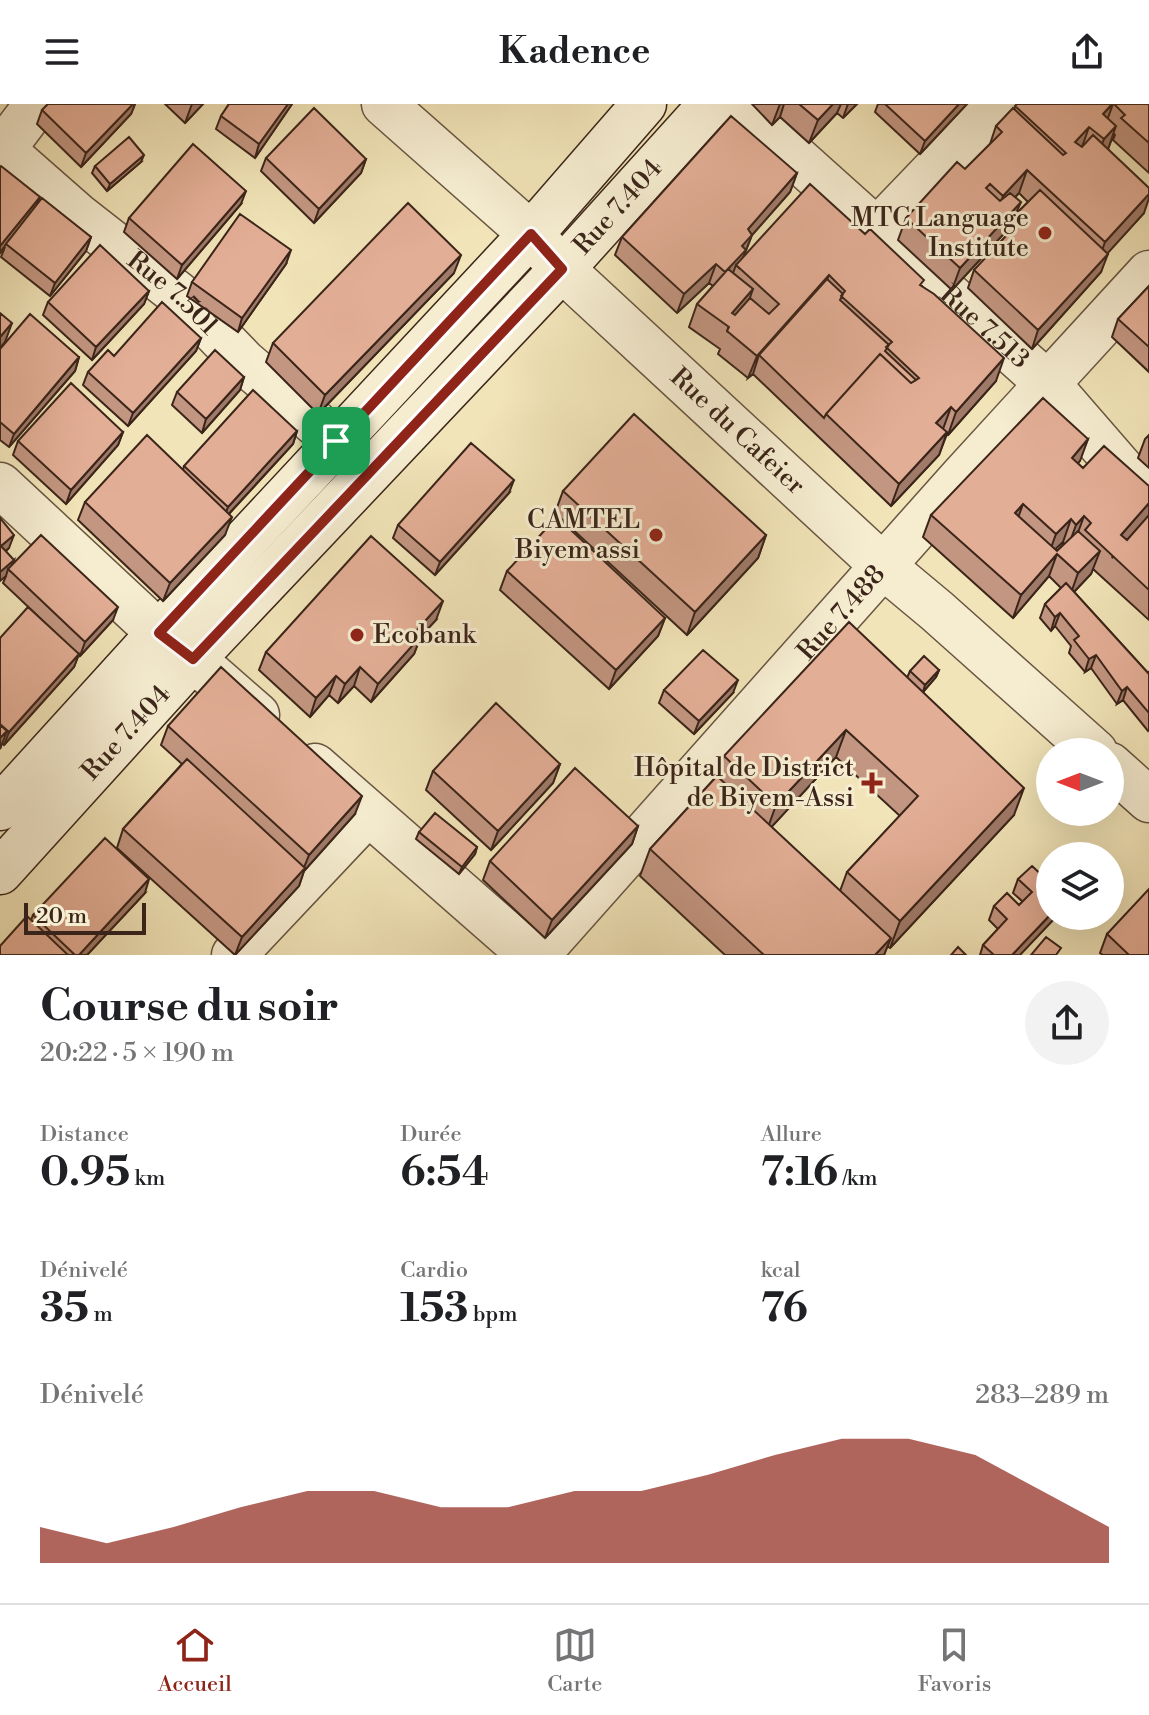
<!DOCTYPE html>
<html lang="fr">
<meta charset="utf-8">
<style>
body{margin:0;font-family:"Libre Bodoni",serif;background:#f2f2f2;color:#202124;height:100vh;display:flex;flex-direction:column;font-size:30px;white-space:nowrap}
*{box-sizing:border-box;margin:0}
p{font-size:26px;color:#757577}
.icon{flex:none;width:44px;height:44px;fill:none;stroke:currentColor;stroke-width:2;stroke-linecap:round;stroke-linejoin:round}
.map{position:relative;height:851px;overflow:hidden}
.sheet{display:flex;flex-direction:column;background:#fff;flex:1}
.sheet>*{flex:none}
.needle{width:52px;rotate:270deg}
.tools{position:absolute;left:1036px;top:634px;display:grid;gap:16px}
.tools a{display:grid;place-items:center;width:88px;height:88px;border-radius:50%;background:#fff;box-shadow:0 8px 32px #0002;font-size:40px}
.scale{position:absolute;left:24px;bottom:20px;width:122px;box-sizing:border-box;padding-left:8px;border:4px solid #3b251a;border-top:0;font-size:22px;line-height:28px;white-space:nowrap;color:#3b251a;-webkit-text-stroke:6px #f6edd1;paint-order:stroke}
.pin{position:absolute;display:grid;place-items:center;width:68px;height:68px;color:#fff;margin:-34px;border-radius:16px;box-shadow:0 4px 12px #0006}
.round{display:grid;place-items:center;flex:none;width:84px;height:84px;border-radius:42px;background:#f2f2f2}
.overview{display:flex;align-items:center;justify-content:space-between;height:136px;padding:0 40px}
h1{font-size:44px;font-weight:700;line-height:60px}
.figures{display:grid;grid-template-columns:repeat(3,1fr);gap:12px;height:136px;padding:8px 40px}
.figures div{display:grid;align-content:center}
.figures b{font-size:40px;font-weight:700}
.figures small{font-size:22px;font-weight:400}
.figures p{font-size:22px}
.chart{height:224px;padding:16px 40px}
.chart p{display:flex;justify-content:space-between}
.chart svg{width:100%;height:144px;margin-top:8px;fill:#8f2418;opacity:.7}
header{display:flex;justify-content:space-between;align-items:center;height:104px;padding:0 40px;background:#fff;font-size:36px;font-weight:700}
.tab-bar{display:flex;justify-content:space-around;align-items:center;height:112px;border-top:2px solid #e0e0e0;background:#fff;font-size:22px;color:#757577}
.tab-bar a{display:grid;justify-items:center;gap:4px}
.tab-bar .current{color:#8f2418}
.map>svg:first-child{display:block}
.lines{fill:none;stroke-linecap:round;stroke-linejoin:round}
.minor-casing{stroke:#685542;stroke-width:47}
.secondary-casing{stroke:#3b251a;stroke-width:47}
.minor{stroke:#f6edd1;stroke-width:44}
.secondary{stroke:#f6edd1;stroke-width:44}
.wall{fill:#c39681;stroke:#3b251a;stroke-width:2;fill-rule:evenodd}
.shaded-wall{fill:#9f7a69;stroke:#3b251a;stroke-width:2}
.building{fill:#e3ae96;stroke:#3b251a;stroke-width:2}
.route-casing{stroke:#fff;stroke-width:16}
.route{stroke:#8f2418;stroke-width:10}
.poi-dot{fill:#8f2418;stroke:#f6edd1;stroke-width:3}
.labels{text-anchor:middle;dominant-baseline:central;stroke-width:6;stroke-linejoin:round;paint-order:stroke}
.street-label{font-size:26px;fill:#3b251a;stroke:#f6edd1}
.poi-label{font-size:26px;fill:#3b251a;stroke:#f6edd1;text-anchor:end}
</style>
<header><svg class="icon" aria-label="menu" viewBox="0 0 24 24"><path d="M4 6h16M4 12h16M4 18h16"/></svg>Kadence<svg class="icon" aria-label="share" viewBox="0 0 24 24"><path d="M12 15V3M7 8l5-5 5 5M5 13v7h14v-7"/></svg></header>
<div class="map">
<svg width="1149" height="851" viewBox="0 0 1149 851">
<rect width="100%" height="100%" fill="#f1e4b8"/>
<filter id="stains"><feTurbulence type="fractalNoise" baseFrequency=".0025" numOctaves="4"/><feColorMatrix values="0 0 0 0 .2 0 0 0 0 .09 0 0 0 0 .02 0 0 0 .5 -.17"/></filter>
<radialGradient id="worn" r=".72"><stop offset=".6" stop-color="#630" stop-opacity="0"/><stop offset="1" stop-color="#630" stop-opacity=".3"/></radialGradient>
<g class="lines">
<defs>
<g id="minor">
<path id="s1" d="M384 0 531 130 562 165 883 462 937 507 1095 648"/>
<path id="s2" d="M736 0 1048 280 1140 386 1149 394"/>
<path id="s3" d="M3 46 77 111 178 190 244 258 336 337"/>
<path d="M0 49 37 0"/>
<path d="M877 126 998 0"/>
<path d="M0 381 159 529 193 555 257 611"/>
<path d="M1110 661 1149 696"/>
<path d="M315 662 517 839 527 851"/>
<path d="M234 851 368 709"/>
<path id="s4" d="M537 851 962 373 1149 169"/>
</g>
<g id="secondary">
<path d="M0 704 159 529 531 130 644 0"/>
<path id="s5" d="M0 768 193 555 562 165 711 0"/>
</g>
</defs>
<use href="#minor" class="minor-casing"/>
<use href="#secondary" class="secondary-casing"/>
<use href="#minor" class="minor"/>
<use href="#secondary" class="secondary"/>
</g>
<path class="wall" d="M48 0H135L131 10 81 63 37 20 42 6Z
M165 0H203L185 19Z
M229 0H292L255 54 216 25 221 12Z
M752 0H857L843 14 837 9 809 39 780 13 772 21Z
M878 0H967L920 50 875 8Z
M1017 0H1149V69L1113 36 1115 31 1114 30 1108 45 1144 109 1107 149 1101 168 1032 245 968 184 974 166 1008 130 1010 123 952 186 898 136 906 114 965 65 990 40 996 22 1014 5ZM1019 89 1028 98 1017 109 1015 93Z
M266 54 366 55 361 69 314 119 261 67Z
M141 58 107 87 92 69 95 62Z
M0 63 37 100 91 133 86 147 50 192 1 153 5 143 0 149Z
M797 69 790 88 752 131 743 154 922 182 996 277 948 331 947 330 939 351 891 402 753 270 748 274 718 250 720 245 689 223 697 200 713 182 709 179 677 209 615 151 622 133Z
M241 100 177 175 124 128 129 114Z
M286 160 238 228 187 192 192 178Z
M454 169 318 310 266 258 273 239Z
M1149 182V268L1112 233 1118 215Z
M149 187 144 200 92 256 43 211 48 198Z
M201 234 196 247 128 322 83 281 88 268 114 252Z
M0 245 79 253 75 267 9 343 0 336Z
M244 273 240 286 202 329 172 301 177 288Z
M297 327 293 340 229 410 225 431 163 497 78 416 85 398 183 366 184 362Z
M123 328 118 341 66 400 13 351 18 337Z
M1149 331V364L1138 354 1145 335Z
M1088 335 1078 360 1083 364 1149 382V516L1093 465 1091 470 1074 488 1148 569 1149 568V626L1148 627 1123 596 1117 600 1091 564 1085 568 1069 549 1071 542 1055 522 1051 527 1040 514 1045 500 1061 484 1049 472 1013 514 923 433 931 411ZM1063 438 1064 440 1057 447 1055 445Z
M563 387 766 431 758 454 687 531 555 409Z
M509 389 435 471 393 434 398 421Z
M0 414 9 444 6 447 11 462 113 516 80 552 79 550 74 563 4 641 2 639 0 645V534L58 531 3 479 6 472Z
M507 467 665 514 658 532 609 585 500 486Z
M436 516 421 532 414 550 371 598 354 582 338 599 329 591 310 613 259 566 266 548Z
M939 566 936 573 923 588 1014 711 890 844 887 842 884 851H725L640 772 650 745 717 672 724 652 907 574 910 567ZM836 653 900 712 847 768 840 787 771 723Z
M664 586 733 589 694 630 659 599Z
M168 622 355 710 304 767 299 782 235 851 117 744 123 725 182 660 161 641Z
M560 660 553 679 491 746 426 686 433 667Z
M638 722 632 740 545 834 483 776 490 757Z
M419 728 477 743 475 750 459 770 416 735Z
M1045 774 1020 851H980L983 841 998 825 989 816 994 802 1019 801 1023 798 1013 789 1018 775Z
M145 789 87 851H0L31 816 33 811Z
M1107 830 1149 851H1103L1100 849Z"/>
<path class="shaded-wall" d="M133 0H135L131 10 81 63 86 49Z
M192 0H203L185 19Z
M288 0H292L255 54 259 40Z
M780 0H784L780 13 772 21Z
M833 0H841L837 9 809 39 818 16Z
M848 0H857L843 14Z
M959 0H967L920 50 925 37Z
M1113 0 1105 22 1103 10Z
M1116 22 1108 45 1095 57 1104 35Z
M1089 23 1081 46 1075 38Z
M144 51 141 58 107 87 110 80Z
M366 55 361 69 314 119 319 105Z
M1027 66 1019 89 995 115 1003 92Z
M797 69 790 88 752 131 739 164 736 161 732 172 718 187 748 125Z
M246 87 241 100 177 175 182 161Z
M1149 90V94L1144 109 1097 161 1105 138Z
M40 93 35 106 6 140 0 149V142Z
M1021 98 1010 123 952 186 960 164Z
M91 133 86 147 50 192 55 179Z
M291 146 286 160 238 228 242 214Z
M1108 150 1101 168 1032 245 1038 226Z
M461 151 454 169 318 310 325 291Z
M716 160 709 179 677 209 684 190Z
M829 171 820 194 759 251 753 270 748 274 757 252Z
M753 185 745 208 727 228 732 209Z
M149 187 144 200 92 256 96 243Z
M12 219 5 238 0 244V233Z
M201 234 196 247 128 322 133 309Z
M79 253 75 267 9 343 14 330Z
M1004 254 996 277 948 331 956 308Z
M244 273 240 286 202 329 206 315Z
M951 303 943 325 936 319Z
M297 327 293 340 223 416 228 403Z
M123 328 118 341 66 400 71 386Z
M947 328 939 351 891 402 899 380Z
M1088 335 1080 357 1063 376 1072 354Z
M514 376 509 389 435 471 440 458Z
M1149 399V412L1112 454 1121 431Z
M1023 400 1015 422V409Z
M1084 412 1076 434 1068 443 1076 421Z
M232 413 225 431 163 497 170 479Z
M1071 415 1063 438 1048 452 1056 430Z
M14 431 9 444 0 452 1 442Z
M766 431 758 454 687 531 695 508Z
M1100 447 1091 470 1070 492 1078 469Z
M1057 450 1049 472 1013 514 1021 491Z
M14 456 10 467 8 465 6 472 0 477V468Z
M443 497 436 516 421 532 414 550 371 598 378 580 416 527Z
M118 503 113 516 80 552 85 538Z
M1060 509 1055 522 1051 527 1055 513Z
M665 514 658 532 609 585 616 566Z
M79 550 74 563 4 641 9 628Z
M1096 551 1091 564 1085 568 1089 555Z
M360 563 354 582 338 599 345 580Z
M939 566 936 573 923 588 925 581Z
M336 572 329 591 310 613 316 594Z
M738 576 733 589 694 630 699 617Z
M1127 583 1123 596 1117 600 1122 587Z
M846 626 836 653 766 729 776 701Z
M7 627 0 645V634Z
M560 660 553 679 491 746 498 727Z
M1024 684 1014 711 890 844 900 817Z
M362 692 355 710 304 767 299 782 235 851 242 833 303 766 309 751Z
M638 722 632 740 545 834 552 816Z
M477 743 475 750 459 770 462 763Z
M149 775 145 789 87 851H79Z
M1050 811V812H1057L1020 851H1012Z
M891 834 884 851H875Z"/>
<path class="building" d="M48 0H133L86 49 42 6Z
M229 0H288L259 40 221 12Z
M799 0H833L818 16Z
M885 0H959L925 37Z
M1017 0H1112L1103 10 1116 22 1104 35 1089 23 1075 38 1082 43 1093 31 1149 84V90L1105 138 1027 66 1003 92 990 80 986 84 1000 97 1010 89 1021 98 960 164 906 114 957 58 965 65 1002 28 996 22 1013 4 1063 51 1066 49 1015 2Z
M1114 0H1149V39L1121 14 1125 11Z
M314 4 366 55 319 105 266 54Z
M731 12 797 69 748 125 752 131 742 142 746 146 725 168 716 160 684 190 622 133Z
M129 33 144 51 110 80 95 62Z
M193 40 246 87 182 161 129 114Z
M1 62 40 93 0 142V63Z
M810 80 865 130 870 125 924 176 920 181 934 190 1004 254 956 308 951 303 936 319 947 328 899 380 826 310 880 250 911 279 919 274 886 243 892 238 841 192 845 187 829 171 757 252 727 227 729 223 697 200 728 165 753 185 732 209 735 211 750 194 769 210 779 200 736 161Z
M1040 86 1108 150 1038 226 974 166 1021 116 1015 111Z
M42 94 91 133 55 179 6 140Z
M408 99 461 151 325 291 273 239Z
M240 110 291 146 242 214 192 178Z
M100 141 149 187 96 243 48 198Z
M827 175 843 190 840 196 889 241 885 247 916 276 911 279 880 250 826 310 824 314 759 251Z
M1149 182V243L1118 215Z
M162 198 201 234 133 309 88 268 108 246 114 252Z
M0 209 12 219 0 233Z
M30 210 79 253 14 330 0 318V245Z
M215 246 244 273 206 315 177 288Z
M71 279 123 328 71 386 18 337Z
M253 286 297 327 228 403 184 362Z
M1043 294 1088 335 1072 354 1083 364 1104 342 1149 382V399L1121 431 1127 436 1149 411V486L1085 426 1091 419 1084 412 1076 421 1071 415 1056 430 1023 400 1015 409 1057 447 1078 427 1100 447 1078 469 1057 450 1021 491 931 411Z
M634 310 766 431 695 508 563 387Z
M147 331 232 413 170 479 85 398Z
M471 339 514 376 440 458 398 421Z
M557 413 665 514 616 566 507 467Z
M0 414 14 431 1 442 14 456 0 468Z
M41 431 118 503 85 538 8 465Z
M371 432 443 497 416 527 421 532 378 580 360 563 345 580 336 572 316 594 266 548Z
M1066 479 1148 569 1149 568V609L1127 583 1122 587 1096 551 1089 555 1074 536 1079 532 1060 509 1055 513 1045 500Z
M28 503 79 550 9 628 0 620V534Z
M849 518 1024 684 900 817 847 768 918 692 846 626 776 701 724 652Z
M703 546 738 576 699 617 664 586Z
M924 552 939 566 925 581 910 567Z
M221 563 362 692 309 751 168 622Z
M496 599 560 660 498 727 433 667Z
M0 621 7 627 0 634Z
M187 655 305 764 242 833 123 725Z
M575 664 638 722 552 816 490 757Z
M717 672 891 834 875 851H764L650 745Z
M435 709 477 743 462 763 419 728Z
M105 734 149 775 79 851H75L33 811Z
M1032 762 1045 774 1050 768V811L1012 851H994L983 841 1007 815 994 802 1007 789 1019 801 1032 788 1018 775Z
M1149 785V851H1129L1107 830Z
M27 812 68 851H0V842Z
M1046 833 1061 844 1056 851H1031Z
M958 843 966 851H951Z"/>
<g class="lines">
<defs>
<path id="route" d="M531 130 562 165 193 555 159 529Z"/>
</defs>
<use href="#route" class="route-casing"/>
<use href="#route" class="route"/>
</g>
<g class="poi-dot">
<circle cx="1045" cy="129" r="8"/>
<circle cx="656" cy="431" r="8"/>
<circle cx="357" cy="531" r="8"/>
<path d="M868 667h8v8h8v8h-8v8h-8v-8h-8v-8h8z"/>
</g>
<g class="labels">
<g class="street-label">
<text stroke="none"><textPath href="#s5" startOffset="908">Rue 7.404</textPath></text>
<text stroke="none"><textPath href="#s3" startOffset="222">Rue 7.501</textPath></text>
<text stroke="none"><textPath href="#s2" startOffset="334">Rue 7.513</textPath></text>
<text stroke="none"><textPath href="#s1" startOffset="482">Rue du Cafeier</textPath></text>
<text stroke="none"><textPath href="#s4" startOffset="458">Rue 7.488</textPath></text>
<text stroke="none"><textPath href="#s5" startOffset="188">Rue 7.404</textPath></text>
</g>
<g class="poi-label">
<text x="1029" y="114">MTC Language<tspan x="1029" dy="30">Institute</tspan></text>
<text x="640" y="416">CAMTEL<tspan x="640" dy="30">Biyem assi</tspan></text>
<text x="373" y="531" text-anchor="start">Ecobank</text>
<text x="854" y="664">Hôpital de District<tspan x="854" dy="30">de Biyem-Assi</tspan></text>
</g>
</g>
<rect width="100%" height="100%" filter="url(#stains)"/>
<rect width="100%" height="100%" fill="url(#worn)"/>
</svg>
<div class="tools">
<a><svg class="needle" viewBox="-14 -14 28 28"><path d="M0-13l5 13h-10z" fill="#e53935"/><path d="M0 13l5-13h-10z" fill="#757577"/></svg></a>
<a><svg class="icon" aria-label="layers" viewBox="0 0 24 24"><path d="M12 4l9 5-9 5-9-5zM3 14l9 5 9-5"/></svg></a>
</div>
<div class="scale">20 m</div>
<div class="pin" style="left:336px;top:337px;background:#1e9e55"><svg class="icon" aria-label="arrive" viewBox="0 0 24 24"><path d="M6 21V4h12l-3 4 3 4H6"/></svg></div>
</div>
<section class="sheet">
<div class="overview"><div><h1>Course du soir</h1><p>20:22 · 5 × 190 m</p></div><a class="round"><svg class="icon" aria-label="share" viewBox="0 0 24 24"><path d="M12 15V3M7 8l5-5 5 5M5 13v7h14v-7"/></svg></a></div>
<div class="figures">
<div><p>Distance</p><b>0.95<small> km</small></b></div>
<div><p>Durée</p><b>6:54</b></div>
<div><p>Allure</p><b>7:16<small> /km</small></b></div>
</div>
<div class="figures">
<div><p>Dénivelé</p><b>35<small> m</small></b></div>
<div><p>Cardio</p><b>153<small> bpm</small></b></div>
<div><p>kcal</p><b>76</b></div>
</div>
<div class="chart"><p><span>Dénivelé</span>283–289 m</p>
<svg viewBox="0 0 160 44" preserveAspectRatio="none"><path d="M0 44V33L10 38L20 33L30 27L40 22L50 22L60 27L70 27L80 22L90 22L100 17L110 11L120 6L130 6L140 11L150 22L160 33V44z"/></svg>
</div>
</section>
<nav class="tab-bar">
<a class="current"><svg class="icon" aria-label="home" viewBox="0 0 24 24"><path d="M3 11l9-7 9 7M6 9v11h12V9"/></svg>Accueil</a>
<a><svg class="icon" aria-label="map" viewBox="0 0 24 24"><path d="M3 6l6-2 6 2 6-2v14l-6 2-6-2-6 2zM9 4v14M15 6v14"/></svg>Carte</a>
<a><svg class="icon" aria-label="saved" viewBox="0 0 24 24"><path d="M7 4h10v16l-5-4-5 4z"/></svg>Favoris</a>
</nav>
